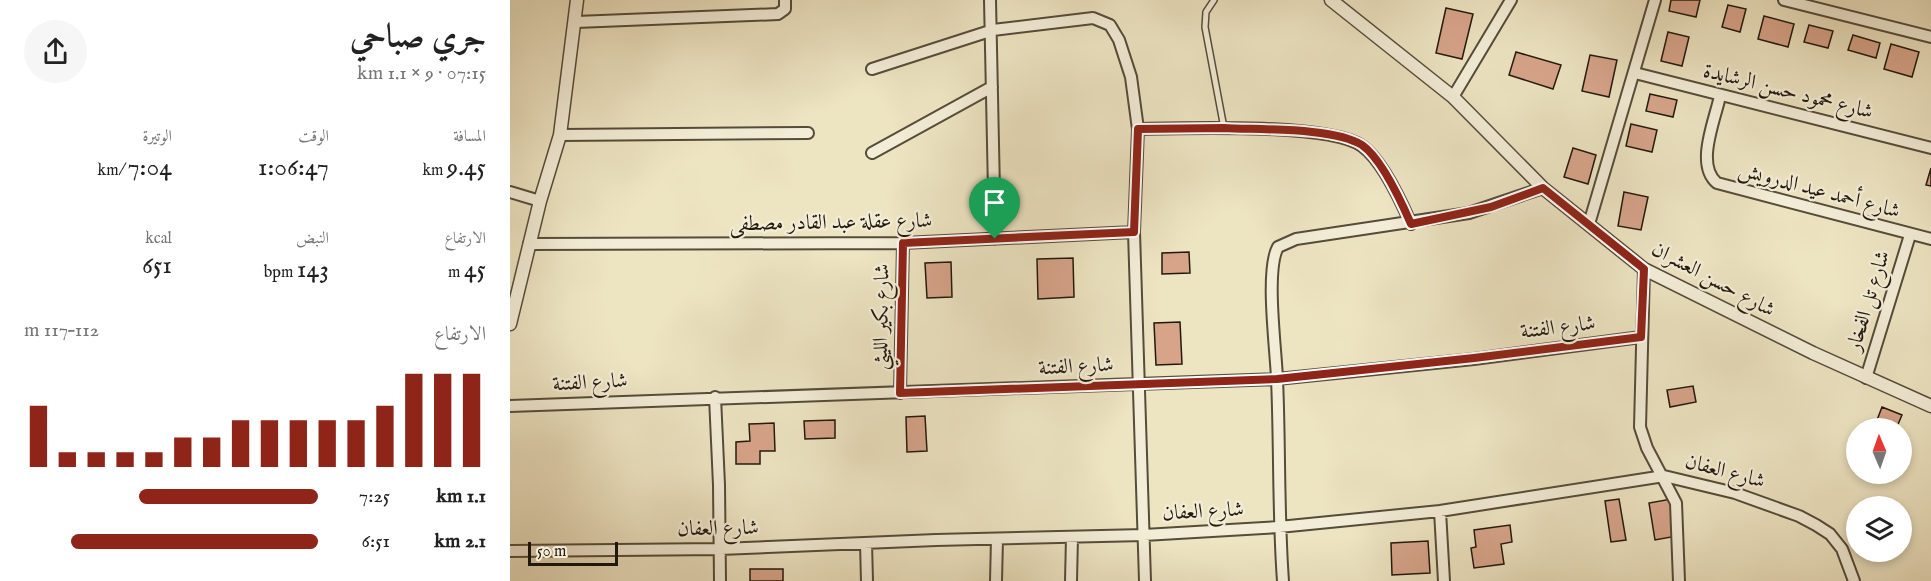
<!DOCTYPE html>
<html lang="ar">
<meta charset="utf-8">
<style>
body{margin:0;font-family:"IM FELL English",Amiri,serif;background:#f6f6f6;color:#222;direction:rtl;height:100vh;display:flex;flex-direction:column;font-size:22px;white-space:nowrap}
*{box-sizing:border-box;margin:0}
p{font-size:20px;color:#767676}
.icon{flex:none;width:33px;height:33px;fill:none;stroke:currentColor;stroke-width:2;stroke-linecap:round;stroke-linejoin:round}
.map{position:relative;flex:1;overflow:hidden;direction:ltr}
.sheet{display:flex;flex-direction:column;background:#fff;width:510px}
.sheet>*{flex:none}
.needle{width:39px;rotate:358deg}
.buttons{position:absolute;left:1336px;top:418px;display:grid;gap:12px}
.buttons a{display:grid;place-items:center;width:66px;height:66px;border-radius:50%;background:#fff;box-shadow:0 3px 9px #0003;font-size:30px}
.scale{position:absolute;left:18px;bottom:15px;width:90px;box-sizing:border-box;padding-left:6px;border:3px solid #22190d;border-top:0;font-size:16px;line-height:21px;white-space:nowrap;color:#22190d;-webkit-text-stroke:4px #f3edd7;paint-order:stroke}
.pin{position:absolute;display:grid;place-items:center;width:51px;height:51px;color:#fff;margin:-62px -26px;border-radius:50% 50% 50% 0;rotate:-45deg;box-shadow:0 0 6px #0007}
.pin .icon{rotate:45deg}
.round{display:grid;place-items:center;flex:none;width:63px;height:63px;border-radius:32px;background:#f6f6f6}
.overview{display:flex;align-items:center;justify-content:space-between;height:102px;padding:0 24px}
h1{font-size:33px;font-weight:600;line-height:45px}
.stats{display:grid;grid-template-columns:repeat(3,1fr);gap:9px;height:102px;padding:6px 24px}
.stats div{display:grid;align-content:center}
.stats b{font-size:26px;font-weight:600}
.stats small{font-size:16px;font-weight:400}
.stats p{font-size:16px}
.chart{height:168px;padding:12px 24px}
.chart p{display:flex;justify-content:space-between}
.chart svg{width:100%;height:108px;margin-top:6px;stroke:#8f2418;stroke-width:6}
ul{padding:0 24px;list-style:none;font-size:20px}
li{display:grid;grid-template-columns:96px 72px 1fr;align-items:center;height:45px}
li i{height:15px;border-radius:8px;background:#8f2418}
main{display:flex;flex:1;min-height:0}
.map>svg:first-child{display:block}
.building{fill:#d7a48a;stroke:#22190d;stroke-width:1.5}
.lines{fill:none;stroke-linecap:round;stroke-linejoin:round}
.service-casing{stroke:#554c3a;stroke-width:8}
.minor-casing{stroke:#554c3a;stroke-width:14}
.tertiary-casing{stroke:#554c3a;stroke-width:15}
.service{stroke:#f3edd7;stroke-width:5}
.minor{stroke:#f3edd7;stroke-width:10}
.tertiary{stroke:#f3edd7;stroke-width:12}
.route-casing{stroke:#fff;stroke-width:12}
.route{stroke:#8f2418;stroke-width:8}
.labels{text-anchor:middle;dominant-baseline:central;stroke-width:4.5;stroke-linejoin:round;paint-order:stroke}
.street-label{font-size:21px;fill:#22190d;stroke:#f3edd7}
</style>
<main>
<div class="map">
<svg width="1421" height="581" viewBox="0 0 1421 581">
<rect width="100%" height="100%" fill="#ede4c2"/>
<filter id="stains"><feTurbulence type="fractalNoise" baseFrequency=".00333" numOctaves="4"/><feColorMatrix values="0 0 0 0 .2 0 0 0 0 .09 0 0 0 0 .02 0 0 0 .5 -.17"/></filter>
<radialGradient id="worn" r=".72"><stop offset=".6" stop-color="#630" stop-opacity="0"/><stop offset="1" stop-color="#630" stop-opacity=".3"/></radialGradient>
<path class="building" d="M1161 0H1190L1186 17 1159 11Z
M1218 5 1236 9 1230 32 1212 27Z
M936 8 963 14 952 59 926 53Z
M1254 16 1284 24 1278 47 1248 39Z
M1299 25 1323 31 1318 48 1294 42Z
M1158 32 1179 37 1172 66 1151 61Z
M1343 35 1370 43 1366 58 1338 50Z
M1381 44 1409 52 1402 77 1374 69Z
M1006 52 1051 65 1043 89 999 75Z
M1080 55 1107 60 1099 97 1072 91Z
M1140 94 1167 100 1163 117 1136 111Z
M1121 124 1147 130 1142 152 1116 146Z
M1063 148 1086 155 1078 184 1054 177Z
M1421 168V186L1416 185Z
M1114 192 1138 197 1131 230 1108 226Z
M679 252 680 273 652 274V253Z
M563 258 564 297 528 299 527 259Z
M441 262 442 297 417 298 415 263Z
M670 322 672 364 646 365 644 323Z
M1183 386 1186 402 1160 407 1157 390Z
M1372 407 1392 415 1386 429 1364 428Z
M415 416 417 451 397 452 396 417Z
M325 420V438L295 439 294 421Z
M264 423 265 451H250V464H226V442L240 441 239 424Z
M1109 499 1116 540 1101 542 1095 501Z
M1161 499 1167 536 1145 540 1139 503Z
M1000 525 1002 542 991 544 994 564 964 568 961 548 966 547 964 530Z
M918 541 920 573 882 575 881 543Z
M240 569H273V581H240Z"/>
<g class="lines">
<defs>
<path id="service" d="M704 0 696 12 695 27 714 128"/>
<path id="minor" d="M480 0 485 239
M1274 0 1421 37
M66 22 268 14 275 9V0
M362 69 483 30 583 18 600 25 609 40 621 77 628 129 624 232 635 581
M1125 73 1421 148
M1210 96C1205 120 1185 165 1207 183L1421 239
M943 97 1001 0
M628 129C674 128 819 123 852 146 872 160 891 201 901 224
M50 135 298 133
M362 153 482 87
M0 192 30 201
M1079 224 1145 0
M19 244 393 243 624 232
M1134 269 1130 427 1137 448 1166 503 1169 581
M1356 378 1400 235
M390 393 393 243
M205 397 209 485 210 581
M0 406 767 379 964 359 1131 337
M930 511 934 581
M356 543 357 581
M0 551 210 549 426 540 634 535 769 527 930 511 1154 476 1225 493 1289 516 1306 525 1320 534 1332 549 1344 581
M486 581 487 539
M561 581 562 537
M773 581C768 514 770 446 767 379 766 349 755 270 768 247L786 239 959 213 1033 188"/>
<path id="tertiary" d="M821 0 943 97 1033 188 1134 269 1303 353 1421 406
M0 324 30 201 50 135 67 0"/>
</defs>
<use href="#service" class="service-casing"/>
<use href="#minor" class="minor-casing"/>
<use href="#tertiary" class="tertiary-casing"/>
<use href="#service" class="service"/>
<use href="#minor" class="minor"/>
<use href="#tertiary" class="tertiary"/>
</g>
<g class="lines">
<defs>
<path id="route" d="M714 128C749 130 824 127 852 145 872 159 891 201 901 224L981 207 1033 188 1134 269 1131 337 964 358 767 379 390 393 393 243 624 232 628 129Z"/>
</defs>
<use href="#route" class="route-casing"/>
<use href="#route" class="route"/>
</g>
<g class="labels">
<g class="street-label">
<text transform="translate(1278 92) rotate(14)">شارع محمود حسن الرشايدة</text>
<text transform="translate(1309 191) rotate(15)">شارع أحمد عيد الدرويش</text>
<text transform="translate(321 223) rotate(-1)">شارع عقلة عبد القادر مصطفى</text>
<text transform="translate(1203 280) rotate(28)">شارع حسن العشران</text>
<text transform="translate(1359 301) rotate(-73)">شارع تل الفخار</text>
<text transform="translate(372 317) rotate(-89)">شارع بكير الليثي</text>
<text transform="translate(1048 328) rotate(-7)">شارع الفتنة</text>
<text transform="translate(566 367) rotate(-3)">شارع الفتنة</text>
<text transform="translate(80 383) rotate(-3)">شارع الفتنة</text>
<text transform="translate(1215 472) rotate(15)">شارع العفان</text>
<text transform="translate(693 512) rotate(-3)">شارع العفان</text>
<text transform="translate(208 529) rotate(-1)">شارع العفان</text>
</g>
</g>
<rect width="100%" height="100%" filter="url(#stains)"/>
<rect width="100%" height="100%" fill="url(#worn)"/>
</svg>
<div class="buttons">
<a><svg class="needle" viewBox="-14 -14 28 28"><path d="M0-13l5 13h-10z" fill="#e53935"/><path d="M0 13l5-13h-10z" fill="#767676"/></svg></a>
<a><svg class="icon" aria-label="layers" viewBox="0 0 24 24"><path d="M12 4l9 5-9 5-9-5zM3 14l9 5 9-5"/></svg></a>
</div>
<div class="scale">50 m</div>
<div class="pin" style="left:485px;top:239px;background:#1e9e55"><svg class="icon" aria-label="arrive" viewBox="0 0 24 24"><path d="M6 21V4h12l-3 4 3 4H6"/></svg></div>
</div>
<section class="sheet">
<div class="overview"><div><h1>جري صباحي</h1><p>07:15 · 9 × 1.1 km</p></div><a class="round"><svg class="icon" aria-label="share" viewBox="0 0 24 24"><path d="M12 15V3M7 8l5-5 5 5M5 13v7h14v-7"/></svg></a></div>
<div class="stats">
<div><p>المسافة</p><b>9.45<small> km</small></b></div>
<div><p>الوقت</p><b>1:06:47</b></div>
<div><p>الوتيرة</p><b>7:04<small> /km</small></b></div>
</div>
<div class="stats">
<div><p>الارتفاع</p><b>45<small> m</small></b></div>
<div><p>النبض</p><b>143<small> bpm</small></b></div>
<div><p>kcal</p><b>651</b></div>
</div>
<div class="chart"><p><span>الارتفاع</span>112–117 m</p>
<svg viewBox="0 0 160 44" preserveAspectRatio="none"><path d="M5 44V19M15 44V38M25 44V38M35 44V38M45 44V38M55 44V32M65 44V32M75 44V25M85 44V25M95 44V25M105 44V25M115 44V25M125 44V19M135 44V6M145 44V6M155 44V6"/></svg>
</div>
<ul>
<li><b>1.1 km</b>7:25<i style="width:61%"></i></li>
<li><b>2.1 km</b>6:51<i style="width:84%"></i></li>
</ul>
</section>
</main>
